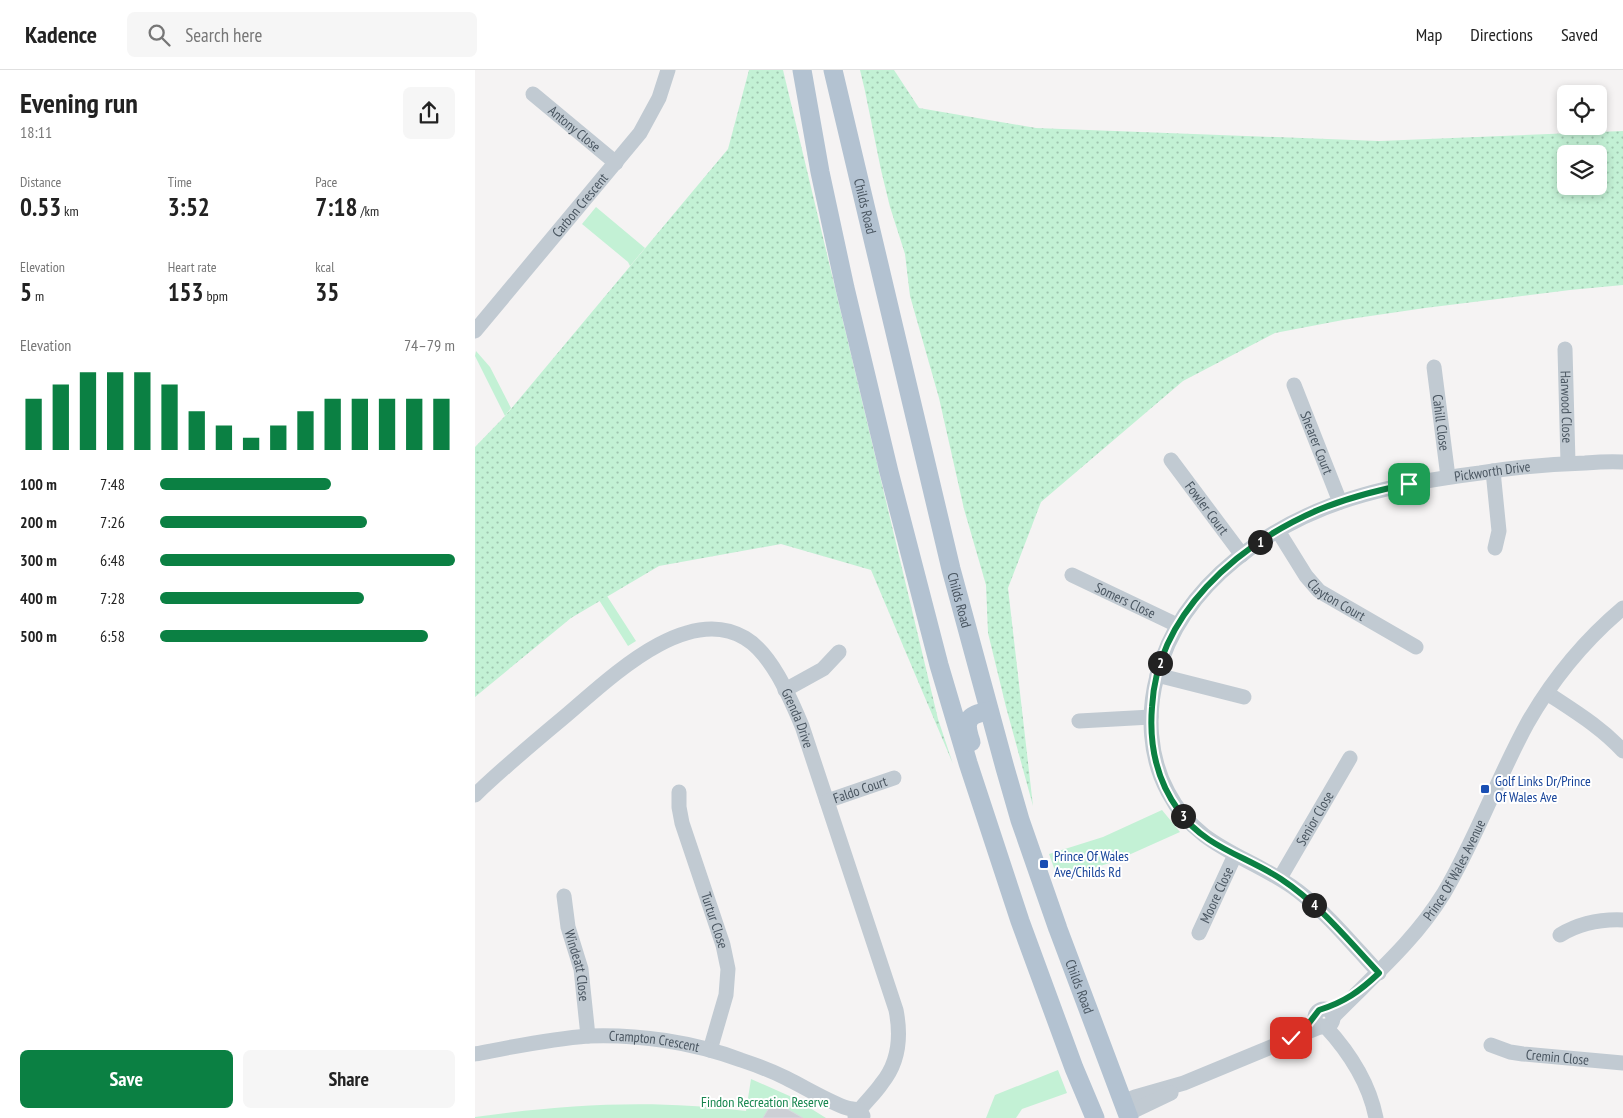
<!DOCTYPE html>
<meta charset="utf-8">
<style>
body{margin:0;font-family:"PT Sans Narrow",sans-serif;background:#f6f6f6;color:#222;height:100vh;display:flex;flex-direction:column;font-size:19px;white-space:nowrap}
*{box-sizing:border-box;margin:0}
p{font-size:16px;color:#767676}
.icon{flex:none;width:28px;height:28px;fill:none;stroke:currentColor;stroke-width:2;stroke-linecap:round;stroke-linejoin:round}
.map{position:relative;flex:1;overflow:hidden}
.details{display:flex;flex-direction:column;background:#fff;width:475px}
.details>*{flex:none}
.controls{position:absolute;left:1082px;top:15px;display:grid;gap:10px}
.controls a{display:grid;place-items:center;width:50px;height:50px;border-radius:8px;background:#fff;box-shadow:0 2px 8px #0003;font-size:25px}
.pin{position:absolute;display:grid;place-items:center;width:42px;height:42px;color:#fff;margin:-21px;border-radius:10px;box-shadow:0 2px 8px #0006}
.km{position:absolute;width:25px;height:25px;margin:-12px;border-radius:50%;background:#222;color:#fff;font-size:14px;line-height:25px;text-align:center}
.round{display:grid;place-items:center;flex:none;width:52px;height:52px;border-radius:8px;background:#f6f6f6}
.head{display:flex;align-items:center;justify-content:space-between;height:85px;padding:0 20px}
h1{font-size:28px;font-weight:700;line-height:38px}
.figures{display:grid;grid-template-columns:repeat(3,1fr);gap:8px;height:85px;padding:5px 20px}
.figures div{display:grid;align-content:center}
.figures b{font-size:25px;font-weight:700}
.figures small{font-size:14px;font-weight:400}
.figures p{font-size:14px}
.chart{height:140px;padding:10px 20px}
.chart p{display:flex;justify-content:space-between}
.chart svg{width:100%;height:90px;margin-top:5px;stroke:#0b8043;stroke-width:6}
.cta{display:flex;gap:10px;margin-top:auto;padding:10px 20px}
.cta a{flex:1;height:58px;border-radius:8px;background:#0b8043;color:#fff;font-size:20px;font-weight:700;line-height:58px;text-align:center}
.cta a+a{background:#f6f6f6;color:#222}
ul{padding:0 20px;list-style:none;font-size:16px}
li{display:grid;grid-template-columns:80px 60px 1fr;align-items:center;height:38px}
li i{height:12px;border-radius:6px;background:#0b8043}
header{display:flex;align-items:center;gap:30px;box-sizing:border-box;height:70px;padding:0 25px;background:#fff;border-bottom:1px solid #e0e0e0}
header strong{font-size:24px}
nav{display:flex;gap:28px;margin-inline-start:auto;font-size:18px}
.search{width:350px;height:45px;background:#f6f6f6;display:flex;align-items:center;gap:12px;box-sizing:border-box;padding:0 18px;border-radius:8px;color:#767676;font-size:19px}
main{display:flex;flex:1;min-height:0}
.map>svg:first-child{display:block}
.grass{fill:url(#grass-dots);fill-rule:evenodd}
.park{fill:#c3f1d5}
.building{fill:#cdcfd5;stroke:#d7d9de}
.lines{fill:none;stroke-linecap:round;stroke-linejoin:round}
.minor{stroke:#c1cad2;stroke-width:15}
.major{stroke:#b3c2d1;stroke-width:19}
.route-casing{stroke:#fff;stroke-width:10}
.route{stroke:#0b8043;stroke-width:6}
.transit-dot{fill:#1a4fb4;stroke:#fff;stroke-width:2}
.labels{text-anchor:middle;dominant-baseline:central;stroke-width:4;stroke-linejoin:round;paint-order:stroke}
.street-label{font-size:14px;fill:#4a5661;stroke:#fff}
.transit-label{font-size:14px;fill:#164399;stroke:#fff;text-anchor:start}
.park-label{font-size:14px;fill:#17864f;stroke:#fff}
</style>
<header>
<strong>Kadence</strong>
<div class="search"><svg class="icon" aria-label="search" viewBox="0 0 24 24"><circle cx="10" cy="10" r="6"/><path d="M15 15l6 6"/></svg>Search here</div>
<nav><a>Map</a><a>Directions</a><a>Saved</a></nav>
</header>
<main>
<section class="details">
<div class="head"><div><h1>Evening run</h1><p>18:11</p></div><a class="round"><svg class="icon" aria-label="share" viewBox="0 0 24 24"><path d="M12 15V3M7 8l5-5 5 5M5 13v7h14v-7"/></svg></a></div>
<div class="figures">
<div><p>Distance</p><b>0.53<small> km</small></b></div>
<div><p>Time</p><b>3:52</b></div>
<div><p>Pace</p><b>7:18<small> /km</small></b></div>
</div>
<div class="figures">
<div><p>Elevation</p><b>5<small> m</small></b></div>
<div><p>Heart rate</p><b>153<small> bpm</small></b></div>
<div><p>kcal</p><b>35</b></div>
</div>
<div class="chart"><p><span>Elevation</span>74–79 m</p>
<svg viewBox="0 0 160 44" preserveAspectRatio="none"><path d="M5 44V19M15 44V12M25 44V6M35 44V6M45 44V6M55 44V12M65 44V25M75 44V32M85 44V38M95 44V32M105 44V25M115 44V19M125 44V19M135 44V19M145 44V19M155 44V19"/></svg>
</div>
<ul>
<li><b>100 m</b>7:48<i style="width:58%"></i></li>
<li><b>200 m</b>7:26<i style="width:70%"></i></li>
<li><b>300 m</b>6:48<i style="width:100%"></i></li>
<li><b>400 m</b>7:28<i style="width:69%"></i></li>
<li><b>500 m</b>6:58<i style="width:91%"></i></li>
</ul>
<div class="cta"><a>Save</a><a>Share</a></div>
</section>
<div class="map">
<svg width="1148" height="1048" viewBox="0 0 1148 1048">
<defs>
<pattern id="grass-dots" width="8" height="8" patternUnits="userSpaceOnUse" patternTransform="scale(1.25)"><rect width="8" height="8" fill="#c3f1d5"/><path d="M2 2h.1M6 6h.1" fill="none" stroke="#a0c6b0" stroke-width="1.8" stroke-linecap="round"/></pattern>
</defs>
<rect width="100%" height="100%" fill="#f5f3f3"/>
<path class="grass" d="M274 0H308L463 649 478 694 396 500 306 474 184 496 96 548 0 627V377L30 346 253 79Z
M385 0H419L444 38 561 58 904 71 1148 61V215L1095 220 950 238 868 250 800 263 708 311 566 432 533 518 558 736 531 637 513 563 511 515 489 439 464 328 435 226 430 184 415 137 406 100 390 21ZM1091 84H1124V116H1091Z"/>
<path class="park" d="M121 137 170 178 155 196 153 192 107 154Z
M1 281 15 297 36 338 30 346 0 286Z
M132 526 161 571 153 576 124 530Z
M687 740 705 762 638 792 583 809 574 784 628 767Z
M583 1000 592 1023 547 1039 541 1048H511L520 1025Z
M276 1009 319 1028 351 1048H0V1047C92 1034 179 1029 271 1041Z"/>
<path class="building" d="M298 1031 328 1048H288Z"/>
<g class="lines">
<g class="minor">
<path id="s1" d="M58 24 141 93"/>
<path id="s2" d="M0 261 165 63 184 28 193 0"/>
<path id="s3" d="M1090 279 1093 393"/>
<path id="s4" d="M959 297 973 407"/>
<path id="s5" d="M819 315 865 432"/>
<path id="s6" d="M696 390 767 485"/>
<path d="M1018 401 1024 461 1020 478"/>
<path id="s7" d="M803 461 831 506 844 521 941 577"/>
<path id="s8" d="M597 505 702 555"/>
<path d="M682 605 769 627"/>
<path d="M310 620 348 599 364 582"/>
<path d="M1072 623C1099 641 1126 657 1148 681"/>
<path d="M604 651 676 647"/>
<path id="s9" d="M204 722V737L207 753 248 875 253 899 251 925 235 980"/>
<path id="s10" d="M0 725C28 698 58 673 88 648 131 612 210 532 270 568 297 584 315 628 327 656L421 940C426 965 424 992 407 1013 399 1025 388 1034 380 1046"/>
<path id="s11" d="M352 731 419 708"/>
<path id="s12" d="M805 808 875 688"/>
<path id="s13" d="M89 826 93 857 106 899 113 966"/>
<path id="s14" d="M724 863 760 785"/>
<path d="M1085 865C1105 853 1125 849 1148 850"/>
<path id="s15" d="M904 903C878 875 853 844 823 821 775 785 723 780 693 722 674 687 672 644 682 606 706 512 799 450 888 425 926 414 966 408 1005 403 1040 397 1075 394 1110 393 1122 392 1136 391 1148 392"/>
<circle cx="849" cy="948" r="9"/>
<path id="s16" d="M858 947C897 907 939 872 969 823 1001 769 1022 709 1052 654 1077 610 1110 570 1148 538"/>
<path d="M850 956C875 983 894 1012 901 1048"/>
<path id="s17" d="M1016 975 1035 982 1048 984 1148 993"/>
<path id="s18" d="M0 984C37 977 75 969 113 966 163 964 218 972 266 990 281 995 297 1001 311 1008 331 1018 349 1029 369 1037 374 1039 379 1039 384 1040L388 1046"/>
<path d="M647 1032 660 1027 709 1013 847 956"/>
<path d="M652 1044 696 1023"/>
</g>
<g class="major">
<path d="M327 0 345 102 370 218 414 402 464 595 493 693 545 851 599 998 620 1048"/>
<path id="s19" d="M358 0 476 499 530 698 545 750 583 859 654 1048"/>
<path d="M496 672C489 651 491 645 514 641"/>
</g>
</g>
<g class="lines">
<defs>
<path id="route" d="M816 968 831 957 844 940C870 932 885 921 904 903 873 870 844 834 806 809 771 786 729 777 704 741 682 711 674 674 677 637 682 544 762 475 843 440 872 428 903 420 934 414"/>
</defs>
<use href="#route" class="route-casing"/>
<use href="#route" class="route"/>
</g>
<g class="transit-dot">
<rect x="1005" y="714" width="10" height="10" rx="2.5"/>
<rect x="564" y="789" width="10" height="10" rx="2.5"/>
</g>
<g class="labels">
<g class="street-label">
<text stroke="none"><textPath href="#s1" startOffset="54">Antony Close</textPath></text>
<text stroke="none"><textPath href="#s2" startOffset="164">Carbon Crescent</textPath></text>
<text stroke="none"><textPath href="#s19" startOffset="140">Childs Road</textPath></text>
<text stroke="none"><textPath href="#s3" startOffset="58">Harwood Close</textPath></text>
<text stroke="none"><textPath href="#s4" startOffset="56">Cahill Close</textPath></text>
<text stroke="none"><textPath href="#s5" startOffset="62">Shearer Court</textPath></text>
<text stroke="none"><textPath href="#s15" startOffset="819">Pickworth Drive</textPath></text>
<text stroke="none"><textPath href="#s6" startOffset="60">Fowler Court</textPath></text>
<text stroke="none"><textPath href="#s7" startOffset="92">Clayton Court</textPath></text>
<text stroke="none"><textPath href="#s19" startOffset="545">Childs Road</textPath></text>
<text stroke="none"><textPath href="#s8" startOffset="59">Somers Close</textPath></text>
<text stroke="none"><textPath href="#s10" startOffset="426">Grenda Drive</textPath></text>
<text stroke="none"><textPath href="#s11" startOffset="35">Faldo Court</textPath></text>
<text stroke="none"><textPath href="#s12" startOffset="69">Senior Close</textPath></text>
<text stroke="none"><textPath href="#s16" startOffset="192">Prince Of Wales Avenue</textPath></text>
<text stroke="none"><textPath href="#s14" startOffset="42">Moore Close</textPath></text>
<text stroke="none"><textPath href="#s9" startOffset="134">Turtur Close</textPath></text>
<text stroke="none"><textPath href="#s13" startOffset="71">Windeatt Close</textPath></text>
<text stroke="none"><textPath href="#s19" startOffset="950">Childs Road</textPath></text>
<text stroke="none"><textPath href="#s18" startOffset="181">Crampton Crescent</textPath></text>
<text stroke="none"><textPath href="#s17" startOffset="68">Cremin Close</textPath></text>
</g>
<g class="transit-label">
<text x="1020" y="711">Golf Links Dr/Prince<tspan x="1020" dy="16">Of Wales Ave</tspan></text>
<text x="579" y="786">Prince Of Wales<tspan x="579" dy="16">Ave/Childs Rd</tspan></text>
</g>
<g class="park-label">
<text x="290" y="1032">Findon Recreation Reserve</text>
</g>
</g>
</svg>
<div class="controls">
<a><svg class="icon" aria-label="locate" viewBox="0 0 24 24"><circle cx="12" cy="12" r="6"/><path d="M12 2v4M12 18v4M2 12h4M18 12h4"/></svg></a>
<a><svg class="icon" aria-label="layers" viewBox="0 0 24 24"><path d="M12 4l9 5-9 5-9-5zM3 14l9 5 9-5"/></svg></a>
</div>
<div class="pin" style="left:934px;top:414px;background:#1e9e55"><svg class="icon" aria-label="arrive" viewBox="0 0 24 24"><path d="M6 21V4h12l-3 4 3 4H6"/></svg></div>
<div class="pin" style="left:816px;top:968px;background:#d93025"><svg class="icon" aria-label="check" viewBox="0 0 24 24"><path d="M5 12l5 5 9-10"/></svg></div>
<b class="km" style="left:785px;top:472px">1</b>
<b class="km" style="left:685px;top:593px">2</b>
<b class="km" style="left:708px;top:746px">3</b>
<b class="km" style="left:839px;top:835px">4</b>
</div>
</main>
